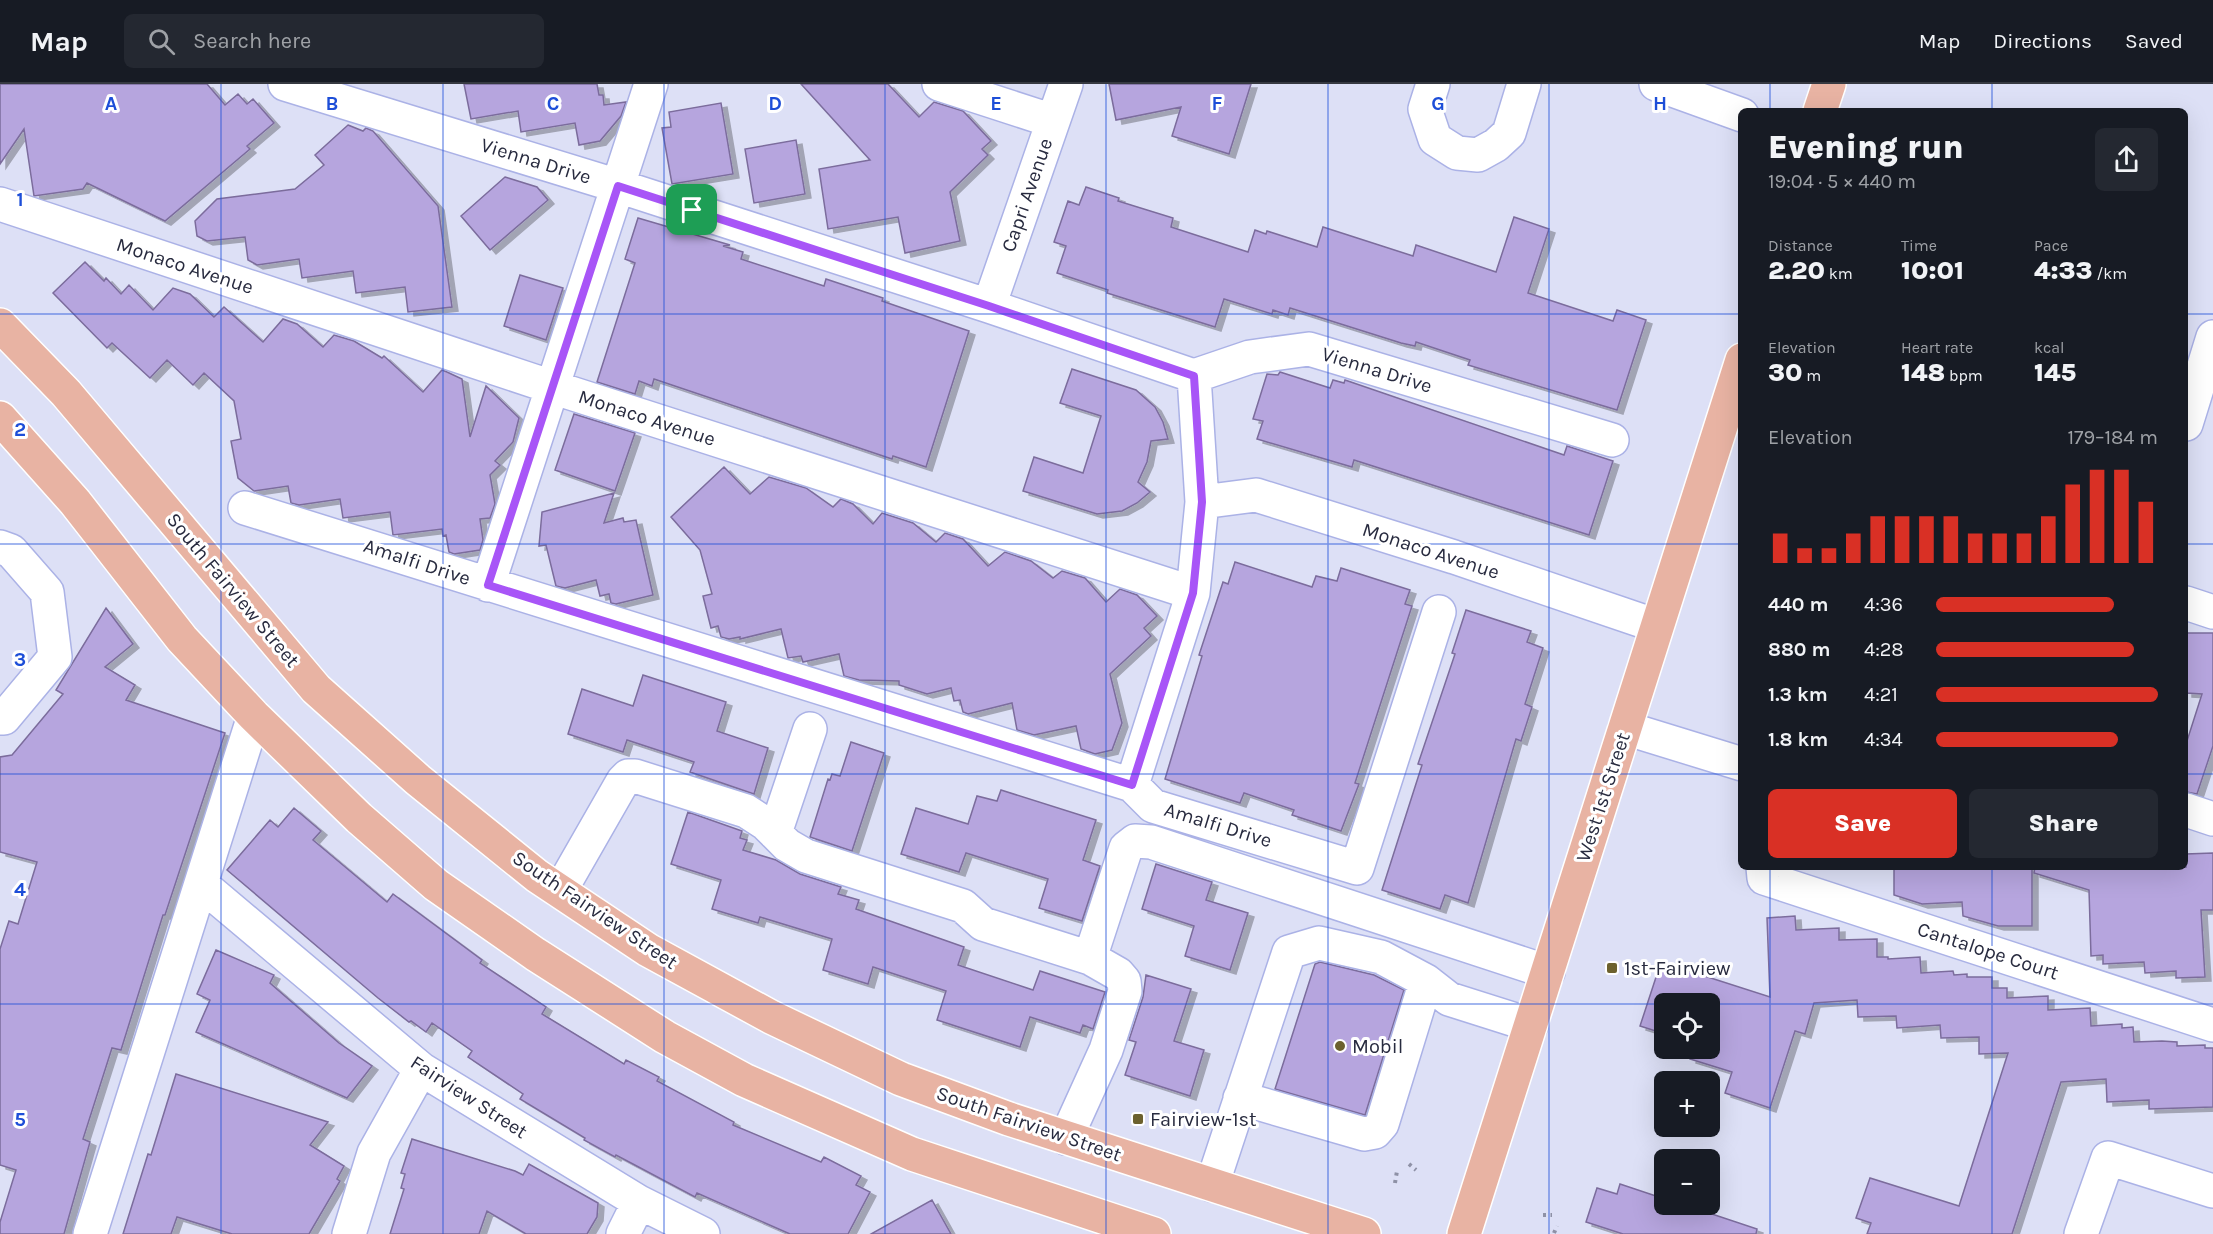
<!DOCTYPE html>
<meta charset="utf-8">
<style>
body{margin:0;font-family:Karla,sans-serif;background:#242831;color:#f1f3f6;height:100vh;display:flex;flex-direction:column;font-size:22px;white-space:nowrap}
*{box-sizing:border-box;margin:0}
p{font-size:20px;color:#9ea1a6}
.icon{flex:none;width:33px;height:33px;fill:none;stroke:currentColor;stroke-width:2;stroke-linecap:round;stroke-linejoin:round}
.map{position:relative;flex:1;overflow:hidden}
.details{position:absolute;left:1738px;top:24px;width:450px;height:762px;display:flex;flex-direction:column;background:#171b24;border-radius:9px;box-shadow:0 6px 24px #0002}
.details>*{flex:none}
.tools{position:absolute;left:1654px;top:909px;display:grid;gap:12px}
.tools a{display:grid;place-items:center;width:66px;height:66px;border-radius:9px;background:#171b24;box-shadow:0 6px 24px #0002;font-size:30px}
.pin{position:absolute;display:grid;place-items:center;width:51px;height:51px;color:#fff;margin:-26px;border-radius:12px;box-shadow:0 3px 9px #0006}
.round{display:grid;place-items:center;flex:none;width:63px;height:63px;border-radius:9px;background:#242831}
.summary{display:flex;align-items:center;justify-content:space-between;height:102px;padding:0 30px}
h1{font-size:33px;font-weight:800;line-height:45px}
.figures{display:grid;grid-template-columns:repeat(3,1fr);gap:9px;height:102px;padding:6px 30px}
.figures div{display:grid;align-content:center}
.figures b{font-size:26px;font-weight:800}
.figures small{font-size:16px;font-weight:400}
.figures p{font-size:16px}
.chart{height:168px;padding:12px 30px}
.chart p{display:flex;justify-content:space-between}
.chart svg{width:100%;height:108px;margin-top:6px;stroke:#d93025;stroke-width:6}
.button{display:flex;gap:12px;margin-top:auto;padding:12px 30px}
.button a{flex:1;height:69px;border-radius:9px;background:#d93025;color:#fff;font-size:24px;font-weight:800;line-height:69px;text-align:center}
.button a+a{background:#242831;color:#f1f3f6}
ul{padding:0 30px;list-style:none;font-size:20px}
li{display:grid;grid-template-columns:96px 72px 1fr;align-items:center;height:45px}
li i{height:15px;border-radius:8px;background:#d93025}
header{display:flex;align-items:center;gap:36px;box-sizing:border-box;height:84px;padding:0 30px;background:#171b24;border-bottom:2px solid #363941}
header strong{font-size:28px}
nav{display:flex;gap:33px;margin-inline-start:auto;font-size:21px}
.search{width:420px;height:54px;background:#242831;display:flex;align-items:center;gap:15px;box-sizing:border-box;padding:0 21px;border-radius:9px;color:#9ea1a6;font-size:22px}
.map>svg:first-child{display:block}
.building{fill:#b6a5de;stroke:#7b6c9c;stroke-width:1.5;filter:url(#shadow)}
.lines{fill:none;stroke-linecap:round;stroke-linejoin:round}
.minor-casing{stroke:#abb2e6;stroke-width:36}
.major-casing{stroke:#fff;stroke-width:36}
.path{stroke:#8e91a6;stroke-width:4;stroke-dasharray:3 4.5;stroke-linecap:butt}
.minor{stroke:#fff;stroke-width:33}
.major{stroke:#e8b3a3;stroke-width:33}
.route-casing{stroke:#fff;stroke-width:12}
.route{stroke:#a855f7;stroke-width:8}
.grid{fill:none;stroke:#1d4ed8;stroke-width:1.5;stroke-opacity:0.55}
.poi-dot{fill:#6c612e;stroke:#fff;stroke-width:2}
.labels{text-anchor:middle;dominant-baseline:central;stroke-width:6;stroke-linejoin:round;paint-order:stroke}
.street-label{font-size:20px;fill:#282b3f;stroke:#fff}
.poi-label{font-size:20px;fill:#282b3f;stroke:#fff;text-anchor:start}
.grid-label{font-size:20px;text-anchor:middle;font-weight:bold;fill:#1d4ed8;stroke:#fff;stroke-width:6;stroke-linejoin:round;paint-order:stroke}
</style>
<header>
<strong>Map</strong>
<div class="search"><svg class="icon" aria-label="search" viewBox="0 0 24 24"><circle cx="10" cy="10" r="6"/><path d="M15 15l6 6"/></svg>Search here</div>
<nav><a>Map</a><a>Directions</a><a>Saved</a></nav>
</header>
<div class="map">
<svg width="2213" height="1150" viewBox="0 0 2213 1150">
<defs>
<filter id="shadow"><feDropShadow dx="6" dy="4" stdDeviation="0" flood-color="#0004"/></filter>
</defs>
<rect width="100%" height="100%" fill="#dde0f6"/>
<path class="building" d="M0 0H207L225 21 238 10 247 20 253 15 274 39 247 62 250 65 165 137 87 99 83 105 34 112 24 45 0 80Z
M464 0H597L599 11H603L604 21 626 18 621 32 600 57 579 61 575 39 521 48 518 27 471 35Z
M801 0H888L919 33 934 18 963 27 991 57 982 65 988 71 950 108 960 157 905 169 898 133 828 145 819 85 870 76Z
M1109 0H1251L1229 70 1172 52 1181 23 1116 36Z
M721 19 733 90 672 100 662 44 671 43 669 28Z
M348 41 363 47 366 44 373 47 438 122 452 223 408 228 405 203 356 209 353 187 302 194 299 175 257 181 248 176 245 153 207 157 197 152 195 137 217 115 295 105 324 81 315 71Z
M796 56 805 110 754 119 745 65Z
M505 93 537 103 548 116 490 166 461 132Z
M1086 103 1119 114 1118 117 1173 134 1171 143 1248 168 1255 146 1266 150 1267 147 1317 163 1323 143 1413 172 1416 161 1496 188 1514 133 1549 145 1528 209 1613 237 1617 226 1646 236 1617 326 1468 281 1470 276 1416 258 1415 262 1401 259 1290 224 1288 231 1273 226 1272 230 1224 215 1215 243 1107 209 1108 206 1057 189 1066 162 1054 158 1068 117 1079 121Z
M638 134 730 161 723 162 743 168 741 175 824 202 826 195 883 214 882 217 969 247 926 383 893 372 892 375 654 295 652 302 639 297 635 310 597 298 635 179 625 175Z
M85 178 104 197 106 194 121 210 129 201 153 226 173 204 190 210 214 233 224 223 263 258 283 235 297 240 323 263 334 251 354 257 382 274 384 272 423 308 442 286 447 288 462 295 470 353 486 302 519 334 513 358 495 377 500 381 490 391 495 420 490 434 480 435 483 456 480 466 454 470 449 468 446 451 443 452 442 445 393 451 390 428 343 434 340 415 299 421 291 419 288 402 254 407 238 394 231 357 241 355 234 317 204 289 193 301 167 276 150 294 112 259 107 264 53 209Z
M520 191 563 204 546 256 504 242Z
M1072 285 1136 306 1155 323 1163 338 1168 355 1151 357 1147 378 1138 398 1150 408 1137 419 1122 427 1097 430 1023 407 1034 373 1083 389 1101 332 1060 319Z
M1280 288 1330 304 1333 296 1344 299 1345 296 1564 371 1567 362 1613 377 1589 451 1354 376 1352 383 1257 355 1263 337 1253 335 1267 290 1278 291Z
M574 330 635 349 615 407 555 386Z
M724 383 750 410 769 393 806 404 833 423 841 415 853 420 873 440 882 429 913 439 936 458 945 449 963 455 988 482 1005 468 1031 477 1053 494 1062 487 1085 494 1106 518 1120 505 1137 511 1157 532 1144 544 1151 552 1110 590 1122 639 1112 666 1095 670 1081 665 1076 642 1034 651 1017 646 1012 619 968 630 963 628 960 616 954 617 951 604 927 610 899 601V597L859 596 844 592 839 570 803 578 801 572 788 574 781 545 740 555V553L729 555 721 553 718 542 711 544 703 512 712 510 700 466 671 433Z
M614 409 604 439 623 434 624 438 636 436 653 511 616 520 611 519 609 510 600 512 596 496 565 504 556 502 546 461 539 462 542 428Z
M1235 478 1312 503 1316 492 1337 497 1341 484 1410 506 1405 520 1412 522 1355 699 1359 700 1341 747 1292 731 1294 726 1244 709 1240 719 1165 695 1202 572 1199 571 1223 498 1228 500Z
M106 524 133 560 105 583 135 601 126 616 225 649 165 831H163L121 966 112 964 83 1055 90 1058 64 1150H0V1138L16 1086 0 1081V865L9 837 18 840 37 778 0 768V673L12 671 63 610 56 606Z
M1466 526 1531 547 1527 558 1543 564 1525 620 1532 623 1521 657 1516 655 1468 819 1445 811 1440 825 1382 806 1422 681 1418 680 1455 570 1452 569Z
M2186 549H2213V662L2197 710 2186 708V660L2202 610 2186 609Z
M643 591 726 618 717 647 768 664 754 710 690 688 694 678 627 656 623 668 568 650 582 605 633 622Z
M851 658 884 669 852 767 810 753 828 695 830 696 832 690 840 692Z
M1001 706 1096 736 1083 776 1100 782 1082 837 1039 824 1048 795 966 769 959 788 901 770 916 724 968 740 977 712 997 717Z
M294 724 321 747 313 756 387 818 393 810 482 876 480 879 546 923 542 930 624 980 626 976 659 993 657 997 734 1038 733 1041 821 1078 824 1073 861 1092 856 1101 870 1108 848 1150H790L697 1109 695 1113 631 1079 616 1071 615 1073 584 1056 585 1054 520 1015 523 1010 468 973 472 967 432 939 426 948 411 937 409 938 378 914 227 786 270 736 278 743Z
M688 728 742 747 740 754 747 756 743 766 776 776 800 790 841 803 838 810 859 816 856 825 964 863 958 881 1033 906 1040 887 1105 908 1093 945 1083 941 1080 949 1030 933 1020 963 937 936 946 907 873 883 868 900 823 886 832 855 760 833 758 839 712 825 721 796 671 780Z
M2213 769V826H2201L2205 893 2176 894V887L2145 889 2144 878 2103 880V871L2091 872 2089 806 2034 789 2035 783H2186V770Z
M1156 780 1212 798 1206 816 1248 829 1230 886 1185 872 1194 842 1142 825Z
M1894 783H2032V842H1998L1963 832 1962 818 1922 820 1894 811Z
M1795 832 1796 846 1839 844V856L1877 855V873H1888V875L1920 873 1921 889 1953 887 1954 891 1967 890V893H1992V904H2007V914L2048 912V926L2090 924 2091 942 2122 940V944L2133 943 2134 958 2162 957 2177 958V962L2205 961V964H2213V1023L2149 1025V1016L2107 1018 2106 995 2061 998 2012 1150H1867L1871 1139 1856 1134 1870 1094 1959 1122 2008 969 1979 970V953L1941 954 1940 941 1897 944 1896 932 1858 933 1857 916 1814 919 1805 950 1795 947 1770 1024 1725 1009 1732 988 1690 975 1693 964H1710V920H1665V950L1640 942 1661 878 1770 913 1767 834Z
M216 866 274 891 270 899 339 959 372 982 347 1014 196 948 210 916 197 910Z
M1320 878 1374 891 1404 906 1365 1031 1275 1005 1315 880Z
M1146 891 1191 905 1174 957 1204 966 1190 1012 1125 991 1136 958 1129 956 1143 913Z
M176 990 328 1038 310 1061 344 1082 337 1095 340 1097 309 1150H232L177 1133 171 1150H123L148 1070 151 1071Z
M412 1055 515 1087 523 1091 529 1080 598 1119 597 1133 587 1150H526L487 1127 479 1150H390L404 1105 401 1104 405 1090 401 1089Z
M1620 1100 1665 1115V1120H1682L1757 1145 1756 1150H1623L1586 1138 1597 1104 1617 1110Z
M932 1116 951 1150H871Z"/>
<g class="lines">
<defs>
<path id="minor" d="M285 0 618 102 989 222 1194 292 1250 273 1309 265 1612 356
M939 0 1053 37
M1433 0 1425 25 1435 55 1457 69 1478 71 1496 61 1509 49 1524 0
M1656 0 1742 31
M0 120 552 303 1193 509
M989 222 1066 0
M2186 340 2213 253
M1202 418 1256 411 1454 473 1657 542
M245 424 1132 701 1153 722 1357 784 1439 528
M0 463 11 467 47 508 55 573 4 634H0
M488 501 651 0
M2186 519 2213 528
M1625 644 1742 680
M1132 701 1193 509 1202 418 1194 292
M2186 726 2213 735
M775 749 810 645
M1763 783 1764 794 2213 941
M201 800 421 985 639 1118 703 1150
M560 807 623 697 628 692H635L746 727 766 740 787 761 806 772 963 822 983 840 1090 874 1118 890 1124 897 1125 907 1106 966 1066 1054
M1090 874 1126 764 1135 757 1151 758 1548 888
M1240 1014 1364 1050 1375 1048 1382 1040 1426 897
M1212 1101 1289 868 1319 859 1381 873 1426 897 1449 915 1531 941
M90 1150 254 632
M349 1150 374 1069 421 985
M623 1150 639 1118
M2081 1150 2108 1074 2213 1107"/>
<path id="major" d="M1820 27 1829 0
M0 241 66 309 316 605 418 696 537 792 648 866 771 933 901 995 1009 1035 1364 1150
M0 334 75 418 182 555 254 632 359 734 436 801 535 870 665 953 744 996 912 1070 1154 1150
M1464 1150 1742 276"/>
</defs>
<use href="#minor" class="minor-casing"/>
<use href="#major" class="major-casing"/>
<path class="path" d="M1409 1080 1416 1086
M1395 1099 1397 1087
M1543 1131H1552
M1554 1149 1557 1142"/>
<use href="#minor" class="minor"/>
<use href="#major" class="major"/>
</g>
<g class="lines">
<defs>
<path id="route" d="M618 102 989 222 1194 292 1202 418 1193 509 1132 701 488 501Z"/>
</defs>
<use href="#route" class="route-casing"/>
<use href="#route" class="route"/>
</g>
<path class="grid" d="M221 0V1150M443 0V1150M664 0V1150M885 0V1150M1106 0V1150M1328 0V1150M1549 0V1150M1770 0V27M1992 0V27M0 230H1742M2186 230H2213M0 460H1742M2186 460H2213M0 690H1742M2186 690H2213M1770 783V1150M1992 783V1150M0 920H1665M1710 920H2213"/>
<g class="poi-dot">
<rect x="1606" y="878" width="12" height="12" rx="3"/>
<circle cx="1340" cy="962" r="6"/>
<rect x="1132" y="1029" width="12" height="12" rx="3"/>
</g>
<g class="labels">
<g class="street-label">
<text transform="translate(536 77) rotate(17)">Vienna Drive</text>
<text transform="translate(1027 111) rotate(-71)">Capri Avenue</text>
<text transform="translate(185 182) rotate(18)">Monaco Avenue</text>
<text transform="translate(1377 286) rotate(17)">Vienna Drive</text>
<text transform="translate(647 334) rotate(18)">Monaco Avenue</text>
<text transform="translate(1431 467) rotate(18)">Monaco Avenue</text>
<text transform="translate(417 478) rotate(18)">Amalfi Drive</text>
<text transform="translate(233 506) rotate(50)">South Fairview Street</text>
<text transform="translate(1603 713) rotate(-72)">West 1st Street</text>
<text transform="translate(1218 741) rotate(17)">Amalfi Drive</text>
<text transform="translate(595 826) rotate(34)">South Fairview Street</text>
<text transform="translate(1988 867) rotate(18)">Cantalope Court</text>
<text transform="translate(469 1013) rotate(33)">Fairview Street</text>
<text transform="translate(1029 1040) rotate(19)">South Fairview Street</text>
</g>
<g class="poi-label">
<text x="1624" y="884">1st-Fairview</text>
<text x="1352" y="962">Mobil</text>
<text x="1150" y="1035">Fairview-1st</text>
</g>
</g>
<g class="grid-label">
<text x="111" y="26">A</text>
<text x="332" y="26">B</text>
<text x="553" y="26">C</text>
<text x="775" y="26">D</text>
<text x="996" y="26">E</text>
<text x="1217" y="26">F</text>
<text x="1438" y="26">G</text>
<text x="1660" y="26">H</text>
<text x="20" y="122">1</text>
<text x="20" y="352">2</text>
<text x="20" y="582">3</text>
<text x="20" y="812">4</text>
<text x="20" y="1042">5</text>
</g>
</svg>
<div class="tools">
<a><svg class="icon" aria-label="locate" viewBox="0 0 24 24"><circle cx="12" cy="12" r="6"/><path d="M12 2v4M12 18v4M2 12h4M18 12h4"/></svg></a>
<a>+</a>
<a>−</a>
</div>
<div class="pin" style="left:692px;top:126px;background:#1e9e55"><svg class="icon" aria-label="arrive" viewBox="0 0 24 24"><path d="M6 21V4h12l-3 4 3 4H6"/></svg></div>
<section class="details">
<div class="summary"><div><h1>Evening run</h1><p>19:04 · 5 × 440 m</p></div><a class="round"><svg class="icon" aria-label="share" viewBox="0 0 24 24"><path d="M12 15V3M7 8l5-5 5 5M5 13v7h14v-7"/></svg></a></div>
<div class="figures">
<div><p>Distance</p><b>2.20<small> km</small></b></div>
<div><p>Time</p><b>10:01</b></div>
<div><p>Pace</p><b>4:33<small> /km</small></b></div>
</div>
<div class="figures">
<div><p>Elevation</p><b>30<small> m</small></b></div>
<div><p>Heart rate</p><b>148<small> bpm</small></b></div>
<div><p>kcal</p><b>145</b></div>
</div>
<div class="chart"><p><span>Elevation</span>179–184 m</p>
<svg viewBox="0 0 160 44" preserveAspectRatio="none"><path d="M5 44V32M15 44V38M25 44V38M35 44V32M45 44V25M55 44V25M65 44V25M75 44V25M85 44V32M95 44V32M105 44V32M115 44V25M125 44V12M135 44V6M145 44V6M155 44V19"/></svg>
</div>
<ul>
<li><b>440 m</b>4:36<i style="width:80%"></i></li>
<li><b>880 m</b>4:28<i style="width:89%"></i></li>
<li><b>1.3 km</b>4:21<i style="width:100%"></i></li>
<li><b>1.8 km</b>4:34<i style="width:82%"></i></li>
</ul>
<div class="button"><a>Save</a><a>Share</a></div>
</section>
</div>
